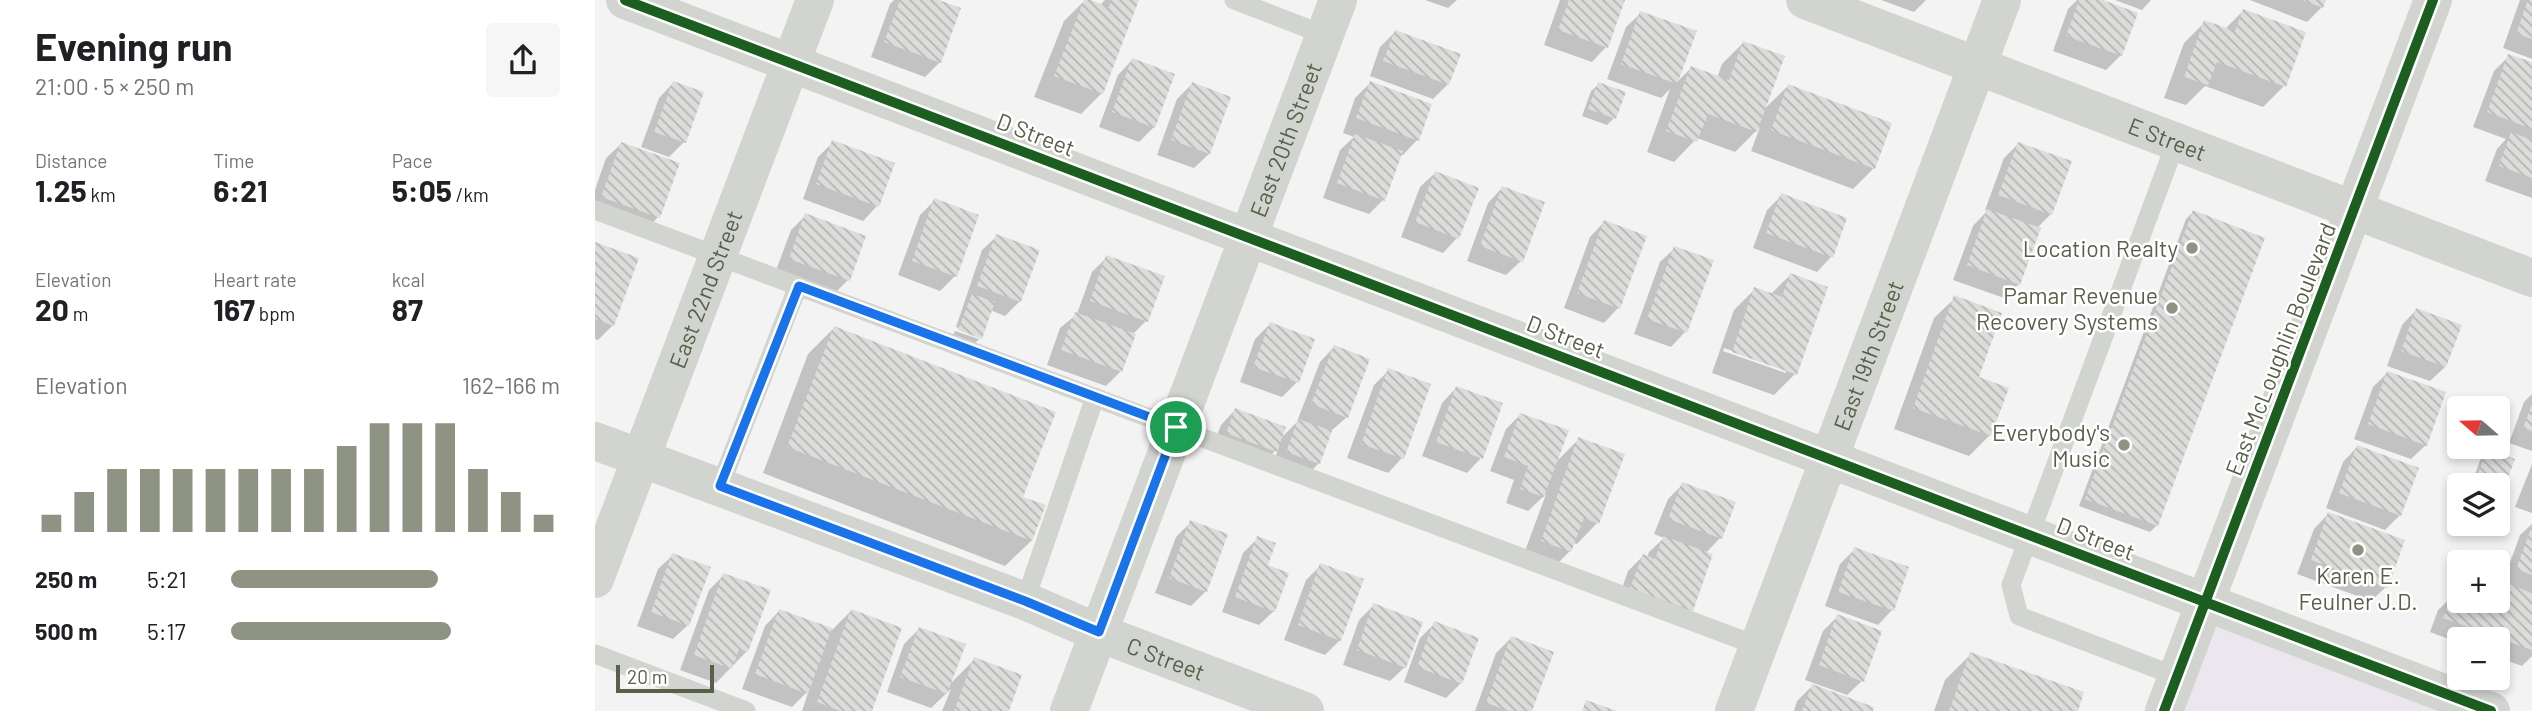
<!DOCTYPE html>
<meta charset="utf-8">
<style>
body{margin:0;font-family:Barlow,sans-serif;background:#f6f6f6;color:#202124;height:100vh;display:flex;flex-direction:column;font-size:26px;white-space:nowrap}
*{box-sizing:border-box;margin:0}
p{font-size:23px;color:#757577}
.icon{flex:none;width:38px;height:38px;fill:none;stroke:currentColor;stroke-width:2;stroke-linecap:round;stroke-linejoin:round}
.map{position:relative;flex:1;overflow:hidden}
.details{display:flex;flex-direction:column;background:#fff;width:595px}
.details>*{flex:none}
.needle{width:46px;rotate:290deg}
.tools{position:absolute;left:1852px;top:396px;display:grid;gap:14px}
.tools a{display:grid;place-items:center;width:63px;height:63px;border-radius:7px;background:#fff;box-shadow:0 4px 10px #0003;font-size:35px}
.scale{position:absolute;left:21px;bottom:18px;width:98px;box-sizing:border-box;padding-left:7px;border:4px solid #586049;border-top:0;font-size:19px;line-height:24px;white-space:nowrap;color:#586049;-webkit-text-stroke:5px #fff;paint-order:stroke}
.pin{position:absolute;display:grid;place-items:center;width:60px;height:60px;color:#fff;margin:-30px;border:4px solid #fff;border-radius:50%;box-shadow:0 2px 7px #0007}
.round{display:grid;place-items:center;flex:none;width:74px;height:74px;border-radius:7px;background:#f6f6f6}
.overview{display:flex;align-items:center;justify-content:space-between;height:119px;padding:0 35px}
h1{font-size:38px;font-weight:700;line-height:52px}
.stats{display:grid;grid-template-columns:repeat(3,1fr);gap:10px;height:119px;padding:7px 35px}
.stats div{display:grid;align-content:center}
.stats b{font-size:30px;font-weight:700}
.stats small{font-size:19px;font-weight:400}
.stats p{font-size:19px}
.chart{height:196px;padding:14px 35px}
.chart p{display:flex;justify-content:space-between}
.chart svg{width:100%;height:126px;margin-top:7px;stroke:#8e9384;stroke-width:6}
ul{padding:0 35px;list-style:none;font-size:23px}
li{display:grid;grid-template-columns:112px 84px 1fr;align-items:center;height:52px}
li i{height:18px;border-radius:9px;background:#8e9384}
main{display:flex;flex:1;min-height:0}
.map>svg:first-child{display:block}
.commercial{fill:#ece7ee}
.shadow{fill:#0003;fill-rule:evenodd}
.building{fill:url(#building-back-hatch)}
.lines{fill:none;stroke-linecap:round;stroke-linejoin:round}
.service{stroke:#d2d4cf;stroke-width:19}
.minor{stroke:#d2d4cf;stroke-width:38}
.tertiary{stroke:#d2d4cf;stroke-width:38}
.cycleway-casing{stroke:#fff;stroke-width:15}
.cycleway{stroke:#1b5e20;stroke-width:10}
.route-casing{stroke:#fff;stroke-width:14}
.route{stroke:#1a73e8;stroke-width:9}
.poi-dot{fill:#8e9384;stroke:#fff;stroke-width:2.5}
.labels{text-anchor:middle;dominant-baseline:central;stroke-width:5;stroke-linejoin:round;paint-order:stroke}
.street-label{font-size:23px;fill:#586049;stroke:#fff}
.poi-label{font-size:23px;fill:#586049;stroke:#fff;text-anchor:end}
</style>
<main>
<section class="details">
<div class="overview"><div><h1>Evening run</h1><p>21:00 · 5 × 250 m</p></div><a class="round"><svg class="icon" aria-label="share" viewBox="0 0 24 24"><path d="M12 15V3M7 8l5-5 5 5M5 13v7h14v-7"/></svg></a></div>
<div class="stats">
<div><p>Distance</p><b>1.25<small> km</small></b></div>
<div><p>Time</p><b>6:21</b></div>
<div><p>Pace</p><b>5:05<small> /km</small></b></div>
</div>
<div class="stats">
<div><p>Elevation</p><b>20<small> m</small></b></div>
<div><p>Heart rate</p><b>167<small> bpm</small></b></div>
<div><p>kcal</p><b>87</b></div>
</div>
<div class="chart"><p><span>Elevation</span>162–166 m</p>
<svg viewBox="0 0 160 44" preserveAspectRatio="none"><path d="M5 44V38M15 44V30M25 44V22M35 44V22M45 44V22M55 44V22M65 44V22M75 44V22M85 44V22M95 44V14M105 44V6M115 44V6M125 44V6M135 44V22M145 44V30M155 44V38"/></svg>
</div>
<ul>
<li><b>250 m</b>5:21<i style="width:63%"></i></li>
<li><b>500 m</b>5:17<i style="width:67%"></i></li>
</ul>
</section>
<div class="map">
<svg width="1937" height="711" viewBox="0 0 1937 711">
<defs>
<pattern id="building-back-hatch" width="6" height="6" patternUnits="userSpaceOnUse" patternTransform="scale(1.75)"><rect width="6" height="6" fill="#dcdcda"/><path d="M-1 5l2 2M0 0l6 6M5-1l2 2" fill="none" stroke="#b5b6b3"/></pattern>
</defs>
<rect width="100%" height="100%" fill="#f3f3f3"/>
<path class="commercial" d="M1611 603 1896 711H1570Z"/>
<path class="shadow" d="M299 0H339L345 62 330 77 276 57 295 4Z
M490 0 505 5 510 0H542L507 93 486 114 439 97 469 21Z
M830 0H862L853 8Z
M965 0H1029L1011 47 997 62 949 45Z
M1286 0H1331L1319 12Z
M1482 0H1503L1526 55 1511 70 1458 51 1473 9Z
M1520 0H1556L1547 10Z
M1655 0H1730L1727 7 1712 22Z
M1925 0H1937V59L1908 48Z
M1648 11 1689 86 1668 107 1610 86 1591 105 1569 98 1589 43 1610 22 1630 29Z
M1046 13 1081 83 1096 68 1122 78 1127 64 1148 43 1168 110 1193 86 1279 168 1258 189 1156 151 1165 127 1140 152 1102 138 1079 162 1052 152 1075 89 1066 98 1012 79 1031 27Z
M800 32 853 84 838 99 775 76 785 47Z
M1914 56 1937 64V198L1890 181 1902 149 1911 139 1878 127 1899 71Z
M537 60 559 127 544 142 504 127 523 75Z
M78 83 107 93 89 142 74 157 46 147 64 98Z
M775 83 822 140 808 155 805 154 788 200 774 214 728 198 745 150 759 137 748 133 760 98Z
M597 84 634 98 614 154 599 168 562 155 582 99Z
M1004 84 1019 118 1012 125 987 116 996 91Z
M238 142 282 206 268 221 208 199 223 157Z
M26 144 63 217 49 232 0 214V190L11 158Z
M1423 144 1456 214 1441 229 1424 284 1409 298 1358 280 1378 226 1392 211 1390 210 1409 158Z
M840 173 862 238 848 253 806 237 825 187Z
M907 188 926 261 911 275 872 261 893 203Z
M1187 195 1236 257 1222 272 1158 248 1172 210Z
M340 200 360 276 345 291 303 275 325 215Z
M1598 212 1562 525 1555 532 1484 506 1591 219Z
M211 215 253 280 238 295 180 273 196 230Z
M1009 222 1023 308 1009 323 969 308 995 237Z
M402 236 425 301 410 316 395 310 384 339V336L361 327 387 250Z
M0 243 18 325 3 340 0 339Z
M1080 248 1090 332 1076 347 1039 334 1065 262Z
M512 257 551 321 538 334 526 371 511 386 452 365 465 328 482 314 497 272Z
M1195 275 1200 374 1179 395 1117 373 1139 310 1160 289 1176 294ZM1129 348 1191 370V373L1128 351Z
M1360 298 1395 435 1374 456 1299 429 1339 318Z
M1821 310 1850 367 1835 381 1792 366 1807 325Z
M675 324 702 382 687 397 645 382 660 339Z
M239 328 426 498 449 506 436 541 410 566 168 473 213 354Z
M360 331 384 339 378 345 357 337Z
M739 347 752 417 736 431 724 463 709 478 677 466 684 447 666 465 617 448 626 425 640 410 685 439 705 419H703L725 362Z
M794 370 834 385 807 458 793 473 752 458 779 385Z
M1792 373 1831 445 1816 459 1759 439 1778 387Z
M861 388 886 458 872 473 827 456 847 403Z
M1937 394V451L1914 443 1929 402Z
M925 415 960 463 984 439 1002 523 982 544 978 543 975 551 954 572 926 562 951 494 933 511 911 503 919 480 895 471 911 429Z
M1762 447 1805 515 1790 530 1731 508 1748 462Z
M1893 451 1906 492 1909 493 1902 511V485H1876L1886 458Z
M1937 464V513L1920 507Z
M1088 484 1125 538 1111 553 1096 610 1082 624 1022 603 1033 571 1048 556 1052 558 1054 552 1069 538 1059 534 1073 499Z
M1733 514 1791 587 1776 601 1702 574 1719 529Z
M596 522 611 591 596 606 560 593 581 537Z
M1881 523H1896L1892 527Z
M1937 524V656L1927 666 1902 657V639H1864V643L1835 632 1843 610 1858 596 1864 600 1890 607 1893 600H1902V590L1907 585 1925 535Z
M663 538 671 566 679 611 664 625 627 612 648 553Z
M1260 549 1297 610 1283 625 1230 606 1245 564Z
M78 555 93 625 78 639 42 626 63 569Z
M726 565 745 640 730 655 689 640 711 580Z
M129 575 152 651 121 683 85 670 114 590Z
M779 605 810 667 795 681 748 665 764 620Z
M184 611 237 630 256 611 275 711H207L214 690 197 707 147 689 170 626Z
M1243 616 1267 681 1252 695 1210 680 1228 631Z
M840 623 866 683 851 698 809 682 825 638Z
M324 629 354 685 380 659 412 711H347L356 689 336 708 292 692 309 644Z
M916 638 935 711H880L901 653Z
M1376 654 1481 711H1339L1350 680Z
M1217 686 1276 711H1199L1202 701Z"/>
<path class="building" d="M305 0H344L366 8 346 63 289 42Z
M489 0H496L514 7 517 0H544L508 94 459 76Z
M974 0H1030L1013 48 963 30Z
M1484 0H1508L1543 13 1527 56 1471 36Z
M1707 0H1731L1728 8Z
M1933 0H1937V39L1921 34Z
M1648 9 1711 32 1691 87 1622 62 1613 85 1589 77 1609 20 1640 31Z
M1045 11 1102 31 1082 84 1026 64Z
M800 30 866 54 854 85 788 61Z
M1148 41 1190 56 1162 132 1113 114 1102 142 1071 131 1096 66 1134 80Z
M1913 54 1937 62V129L1892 112Z
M537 58 580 74 560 128 517 112Z
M78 81 109 92 91 143 59 132Z
M775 81 837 104 824 141 761 118Z
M597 82 636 97 615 154 576 140Z
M1003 82 1031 92 1021 119 993 109Z
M1193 84 1297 123 1280 169 1176 130Z
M1916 132 1937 140V178L1904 166Z
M760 134 808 151 790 201 742 183Z
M237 140 300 163 284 207 221 184Z
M26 142 85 163 65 218 6 197Z
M1423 142 1477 161 1457 215 1403 195Z
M840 171 884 188 864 239 820 222Z
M907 186 950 202 928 262 885 246Z
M1186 193 1252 218 1238 258 1171 233Z
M339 198 384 215 362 277 317 261Z
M1392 209 1446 228 1425 285 1372 265Z
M1598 210 1670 238 1563 526 1490 499Z
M210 213 271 236 255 281 194 259Z
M1009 220 1052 236 1025 309 982 293Z
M401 234 445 250 426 302 382 286Z
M0 242 44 258 19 326 0 319Z
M1079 246 1119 260 1092 333 1052 319Z
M511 255 570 276 553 322 495 301Z
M1195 273 1233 287 1202 375 1137 352 1159 287 1187 297Z
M377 294 400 302 387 339 363 330Z
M1359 295 1407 313 1384 377 1414 388 1396 436 1318 408Z
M1821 308 1867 325 1851 367 1806 351Z
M480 312 541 334 527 372 466 350Z
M675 322 720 339 704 383 658 367Z
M239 326 461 412 428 497 451 505 437 541 192 447Z
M739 345 775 359 753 418 716 404Z
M793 368 836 384 809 459 766 444Z
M1792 371 1851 392 1832 446 1773 424Z
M861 386 908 403 888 459 841 442Z
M1937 404V431L1928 428Z
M640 408 691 427 682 452 631 433Z
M925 413 974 430 949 497 925 489 933 466 909 457Z
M703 419 737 431 725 464 691 452Z
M983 437 1030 454 1004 524 989 518 976 552 946 541Z
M1762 445 1824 468 1806 516 1744 493Z
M1892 449 1920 459 1908 491 1911 492 1903 515 1902 485H1879Z
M1087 482 1141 502 1127 539 1073 519Z
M1733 512 1810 540 1793 588 1716 560Z
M595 520 633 534 612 592 574 578Z
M1937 526V575L1921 569Z
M662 536 681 543 673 565 694 573 680 612 640 597Z
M1068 536 1118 554 1098 611 1035 588 1048 554 1060 559Z
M1259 547 1314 567 1299 611 1243 592Z
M77 553 116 567 94 626 56 612Z
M725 563 769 579 746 641 703 625Z
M128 573 176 590 153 652 144 649 137 669 99 655Z
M1908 582 1937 593V650L1848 618 1857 593 1864 596V600H1876L1898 608Z
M778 603 828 622 811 668 762 650Z
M184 609 237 628 213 694 160 674Z
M256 609 307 628 277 711H245L222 702Z
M1242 614 1287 631 1269 682 1224 665Z
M839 621 884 638 867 684 822 667Z
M324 627 371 644 352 694 305 677Z
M916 636 959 652 937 711H914L891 703Z
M1375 652 1489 692 1483 711H1354Z
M379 657 427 675 414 711H359Z
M1217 684 1279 707 1278 711H1207Z
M991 700 1022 711H987Z"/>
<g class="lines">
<path class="service" d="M639 0 730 35
M1581 142 1416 585 1424 616 1583 677
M0 210 1163 646
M125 486 203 286
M430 601 500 397
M0 654 151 711"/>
<g class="minor">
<path d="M30 0 1896 711"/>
<path id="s1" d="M1210 0 1937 278"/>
<path id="s2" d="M0 441 430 601 504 633 710 711"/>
<path id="s3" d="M0 579 220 0"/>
<path id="s4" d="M474 711 743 0"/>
<path id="s5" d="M1139 711 1407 0"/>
</g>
<path class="tertiary" d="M1569 711 1838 0"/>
<defs>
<path id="cycleway" d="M30 0 1896 711
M1569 711 1838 0"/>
</defs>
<use href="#cycleway" class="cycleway-casing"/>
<use href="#cycleway" class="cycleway"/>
</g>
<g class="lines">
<defs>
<path id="route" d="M204 286 581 427 504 632 430 601 125 486Z"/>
</defs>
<use href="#route" class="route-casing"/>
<use href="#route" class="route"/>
</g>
<g class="poi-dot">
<circle cx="1597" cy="248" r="7"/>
<circle cx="1577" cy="308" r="7"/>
<circle cx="1529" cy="445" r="7"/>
<circle cx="1763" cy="550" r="7"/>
</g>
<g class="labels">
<g class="street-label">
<text transform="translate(441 134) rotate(21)">D Street</text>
<text stroke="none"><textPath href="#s4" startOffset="611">East 20th Street</textPath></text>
<text stroke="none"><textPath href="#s1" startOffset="388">E Street</textPath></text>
<text stroke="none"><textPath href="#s3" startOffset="310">East 22nd Street</textPath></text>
<text transform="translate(971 336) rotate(21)">D Street</text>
<text transform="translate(1685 349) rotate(-69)">East McLoughlin Boulevard</text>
<text stroke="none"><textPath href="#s5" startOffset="380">East 19th Street</textPath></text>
<text transform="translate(1501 538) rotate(21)">D Street</text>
<text stroke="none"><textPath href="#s2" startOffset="611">C Street</textPath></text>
</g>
<g class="poi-label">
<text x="1583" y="248">Location Realty</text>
<text x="1563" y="295">Pamar Revenue<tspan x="1563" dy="26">Recovery Systems</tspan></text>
<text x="1515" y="432">Everybody's<tspan x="1515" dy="26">Music</tspan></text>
<text x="1763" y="575" text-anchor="middle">Karen E.<tspan x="1763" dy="26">Feulner J.D.</tspan></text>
</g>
</g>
</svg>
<div class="tools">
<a><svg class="needle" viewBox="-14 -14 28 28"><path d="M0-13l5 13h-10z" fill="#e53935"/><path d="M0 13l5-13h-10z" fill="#757577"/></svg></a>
<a><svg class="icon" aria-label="layers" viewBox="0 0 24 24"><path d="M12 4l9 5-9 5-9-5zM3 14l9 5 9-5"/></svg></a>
<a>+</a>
<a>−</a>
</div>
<div class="scale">20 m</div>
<div class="pin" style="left:581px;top:427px;background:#1e9e55"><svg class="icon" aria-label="arrive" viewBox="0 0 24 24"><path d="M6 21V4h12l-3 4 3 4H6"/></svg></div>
</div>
</main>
